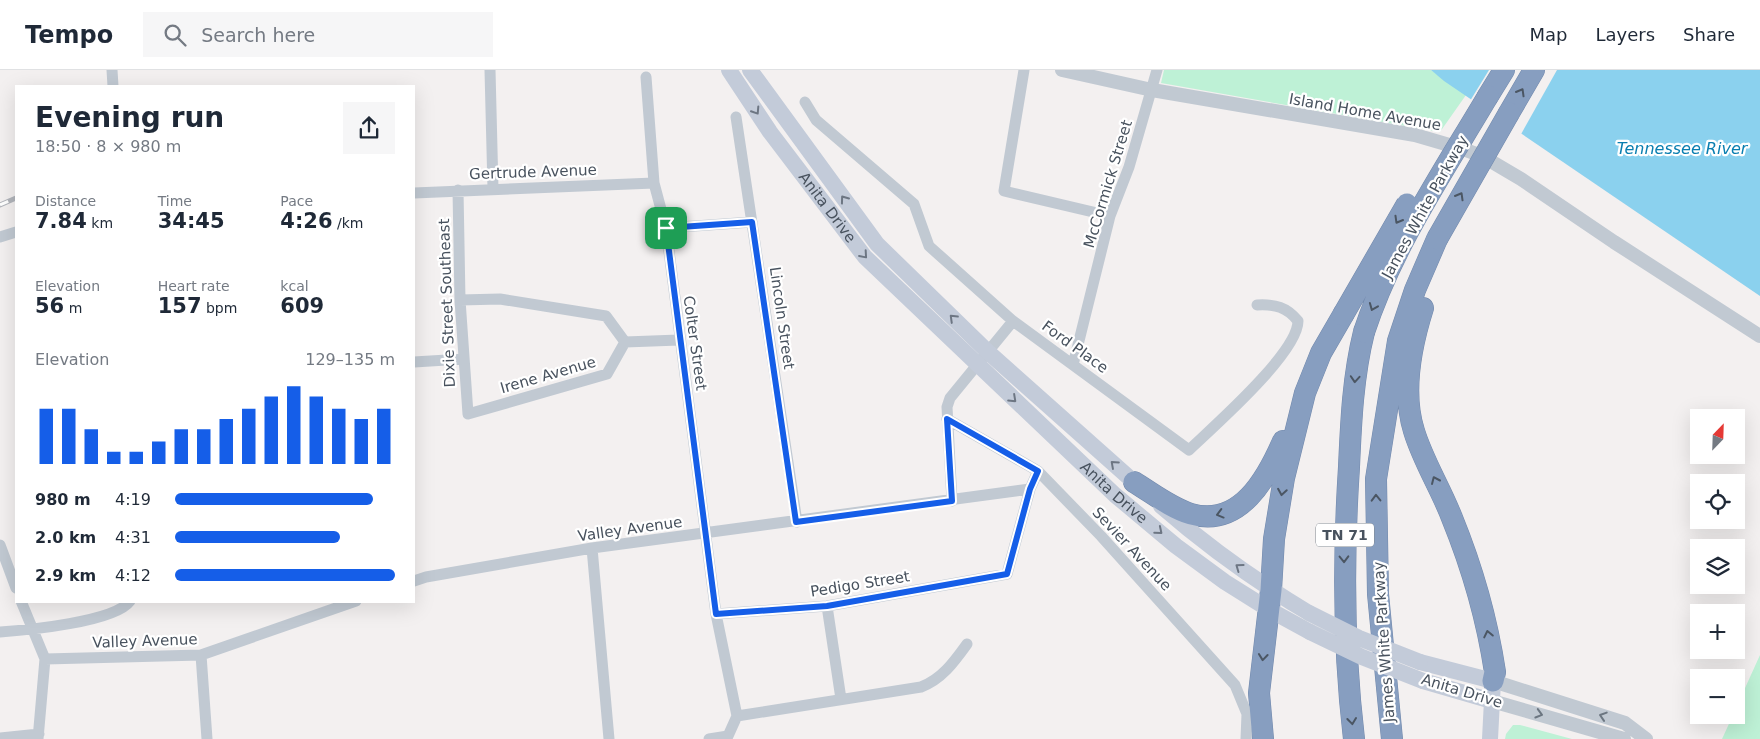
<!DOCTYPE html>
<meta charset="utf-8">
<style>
body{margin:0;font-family:"DejaVu Sans",sans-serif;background:#f6f6f7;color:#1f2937;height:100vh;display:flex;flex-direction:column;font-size:19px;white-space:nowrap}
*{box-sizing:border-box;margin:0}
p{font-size:16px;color:#747a83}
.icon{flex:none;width:28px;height:28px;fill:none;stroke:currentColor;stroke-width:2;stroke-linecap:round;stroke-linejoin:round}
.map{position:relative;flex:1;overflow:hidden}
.sheet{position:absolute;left:15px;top:15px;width:400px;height:518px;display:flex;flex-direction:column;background:#fff;border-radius:0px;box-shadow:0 5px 20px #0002}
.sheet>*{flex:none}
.needle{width:32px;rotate:23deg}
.buttons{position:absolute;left:1690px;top:339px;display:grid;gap:10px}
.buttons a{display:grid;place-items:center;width:55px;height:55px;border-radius:0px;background:#fff;box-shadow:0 5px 20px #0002;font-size:25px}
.pin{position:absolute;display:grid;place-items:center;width:42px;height:42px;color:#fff;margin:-21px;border-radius:10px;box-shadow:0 2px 8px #0006}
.round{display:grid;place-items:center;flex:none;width:52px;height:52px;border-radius:0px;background:#f6f6f7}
.summary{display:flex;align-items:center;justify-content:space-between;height:85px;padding:0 20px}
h1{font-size:28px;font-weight:700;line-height:38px}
.figures{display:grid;grid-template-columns:repeat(3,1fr);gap:8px;height:85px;padding:5px 20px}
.figures div{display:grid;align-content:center}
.figures b{font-size:21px;font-weight:700}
.figures small{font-size:14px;font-weight:400}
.figures p{font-size:14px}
.chart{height:140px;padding:10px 20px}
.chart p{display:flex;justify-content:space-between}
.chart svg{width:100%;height:90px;margin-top:5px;stroke:#155ee8;stroke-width:6}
ul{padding:0 20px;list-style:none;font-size:16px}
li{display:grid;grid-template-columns:80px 60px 1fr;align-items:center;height:38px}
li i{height:12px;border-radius:6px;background:#155ee8}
header{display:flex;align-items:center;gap:30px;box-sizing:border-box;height:70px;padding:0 25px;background:#fff;border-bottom:1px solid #e0e1e3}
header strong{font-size:24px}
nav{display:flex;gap:28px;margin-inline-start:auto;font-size:18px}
.search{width:350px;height:45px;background:#f6f6f7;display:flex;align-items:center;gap:12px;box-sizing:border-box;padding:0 18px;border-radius:0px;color:#747a83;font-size:19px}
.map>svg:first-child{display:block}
.green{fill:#bef1d6}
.water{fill:#8bd1ee}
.pier{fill:#f3f0f0}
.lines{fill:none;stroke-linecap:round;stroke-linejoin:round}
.motorway-casing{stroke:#7289ac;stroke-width:22}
.minor{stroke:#c1c9d2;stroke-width:11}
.tertiary{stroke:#c1c9d2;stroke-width:14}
.secondary{stroke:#c3cbd9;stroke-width:16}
.motorway{stroke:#879ec0;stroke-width:21}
.rail-casing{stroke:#b2b5bb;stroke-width:5}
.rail{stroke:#fff;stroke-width:3;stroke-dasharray:9;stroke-linecap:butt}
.motorway-bridge-casing{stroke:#7289ac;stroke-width:22;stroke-linecap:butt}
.secondary-bridge{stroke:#c3cbd9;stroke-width:16}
.motorway-bridge{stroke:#879ec0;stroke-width:21}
.oneway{stroke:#4b5663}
.oneway2{stroke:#6d7683}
.oneway3{stroke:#6c7681}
.route-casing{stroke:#fff;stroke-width:10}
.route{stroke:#155ee8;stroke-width:6}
.labels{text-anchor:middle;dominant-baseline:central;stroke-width:4.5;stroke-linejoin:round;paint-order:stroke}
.shield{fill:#fff;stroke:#7f868e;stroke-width:1}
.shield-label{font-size:14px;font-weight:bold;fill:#48525e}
.street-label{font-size:15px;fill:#48525e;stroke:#fff}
.water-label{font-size:16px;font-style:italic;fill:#097eb0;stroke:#fff}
</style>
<header>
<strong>Tempo</strong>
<div class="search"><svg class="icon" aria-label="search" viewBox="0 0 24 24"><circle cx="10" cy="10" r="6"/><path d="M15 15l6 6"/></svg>Search here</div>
<nav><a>Map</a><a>Layers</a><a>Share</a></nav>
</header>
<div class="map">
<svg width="1760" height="669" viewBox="0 0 1760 669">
<rect width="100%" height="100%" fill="#f3f0f0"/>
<path class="green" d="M1164 0H1431L1466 25 1440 62 1161 13Z
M1760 585V669H1722L1733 645H1736V638Z
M1513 655H1520L1572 669H1505L1506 664Z"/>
<path class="water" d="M1431 0H1760V226L1444 11Z"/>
<path class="pier" d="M1489 0H1557L1520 66 1470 31Z"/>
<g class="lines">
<defs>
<path id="motorway" d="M1488 26 1504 0
M1509 43 1534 0
M1423 238C1411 276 1402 323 1414 361 1423 391 1441 419 1452 448 1472 497 1487 549 1495 602L1493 611
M1134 412C1152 423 1171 438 1191 444 1240 458 1267 408 1283 371
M1263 669 1259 623 1271 520 1274 469 1284 408 1305 323 1321 283 1343 245
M1354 669C1343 577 1343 489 1349 397 1351 351 1353 306 1364 262
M1392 669 1378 524 1376 409 1398 271 1415 220 1437 169"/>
</defs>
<use href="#motorway" class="motorway-casing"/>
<path class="minor" d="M112 0 113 16
M490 0 493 119
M1024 0 1004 121 1110 146
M646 7 654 113 666 158 716 544 737 646
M805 32 816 50 914 134 929 176 1013 251 1189 380C1213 357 1298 283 1298 251 1287 237 1275 234 1257 235
M736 47 797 452
M458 120 460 230 468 344 607 304 625 272
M414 123 654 113
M666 158 752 152
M0 167 16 162
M460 230 500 229 606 246 625 272
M625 272 679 270
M414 292 463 289
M1073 295 1110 146 1129 97 1157 0
M947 349 1038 401 1101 466 1235 615 1247 644 1246 669
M952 431 947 337 950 328 1013 251
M0 475 16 518
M592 478 609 669
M414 511 426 507 592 478 1030 419
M21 531 45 589 38 669
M827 536 841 629
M716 544 827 536 1007 504 1030 419 1038 401
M0 562C27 560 115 552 130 531
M201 585 207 669
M45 589 201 585 356 531
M0 668 39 664
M709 669 728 666 737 646 921 617C942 609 954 592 967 574"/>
<path class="tertiary" d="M1062 0 1152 20 1415 65 1463 79 1482 86 1521 109 1614 172 1760 266
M1493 611 1625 653 1646 669
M1492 631 1624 669"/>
<g class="secondary">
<path id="s1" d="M729 0 770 62 865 187 1115 425 1176 476 1225 512 1268 539 1310 562"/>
<path d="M750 0 877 174 988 282 1143 420"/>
<path d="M1161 436C1207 476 1257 512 1309 543"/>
<path d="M1420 592 1493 611 1490 669"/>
<path d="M1423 611 1492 631"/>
</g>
<use href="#motorway" class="motorway"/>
<defs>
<path id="rail" d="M0 135 16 128"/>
</defs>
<use href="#rail" class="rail-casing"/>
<use href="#rail" class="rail"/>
<defs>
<path id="motorway-bridge" d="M1437 169 1509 43
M1343 245 1407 134
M1364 262C1392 177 1443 102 1488 26"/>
</defs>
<use href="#motorway-bridge" class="motorway-bridge-casing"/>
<path class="secondary-bridge" d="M1309 543 1359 568 1420 592
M1310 562 1362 587 1423 611"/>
<use href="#motorway-bridge" class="motorway-bridge"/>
</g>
<defs><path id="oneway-chevron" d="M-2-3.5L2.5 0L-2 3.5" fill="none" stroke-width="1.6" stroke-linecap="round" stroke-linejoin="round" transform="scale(1.25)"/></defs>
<g class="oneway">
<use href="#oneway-chevron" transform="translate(1521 22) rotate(-60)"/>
<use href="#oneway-chevron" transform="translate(1460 126) rotate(-60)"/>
<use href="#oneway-chevron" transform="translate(1398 150) rotate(120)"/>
<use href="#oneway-chevron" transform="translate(1373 237) rotate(112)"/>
<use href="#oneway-chevron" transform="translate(1355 309) rotate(94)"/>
<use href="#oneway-chevron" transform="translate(1435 410) rotate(-114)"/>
<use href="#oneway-chevron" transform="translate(1282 422) rotate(99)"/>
<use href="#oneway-chevron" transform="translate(1376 428) rotate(-91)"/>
<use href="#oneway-chevron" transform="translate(1220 444) rotate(165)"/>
<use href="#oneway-chevron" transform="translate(1344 489) rotate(89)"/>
<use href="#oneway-chevron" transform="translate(1488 564) rotate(-102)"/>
<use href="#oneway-chevron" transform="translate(1263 587) rotate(96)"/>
<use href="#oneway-chevron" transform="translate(1352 651) rotate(83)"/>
</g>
<g class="oneway2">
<use href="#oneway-chevron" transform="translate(756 41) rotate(57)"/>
<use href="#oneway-chevron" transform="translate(844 129) rotate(-126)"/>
<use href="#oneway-chevron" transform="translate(864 185) rotate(49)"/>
<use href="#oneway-chevron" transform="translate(953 248) rotate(-136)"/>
<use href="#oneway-chevron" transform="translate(1013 329) rotate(43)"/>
<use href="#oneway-chevron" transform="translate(1114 394) rotate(-138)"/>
<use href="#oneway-chevron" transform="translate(1159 461) rotate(40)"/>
<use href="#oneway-chevron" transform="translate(1239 497) rotate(-144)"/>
</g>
<g class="oneway3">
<use href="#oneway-chevron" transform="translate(1539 644) rotate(16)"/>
<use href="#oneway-chevron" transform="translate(1603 646) rotate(-162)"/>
</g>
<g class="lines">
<defs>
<path id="route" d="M752 152 796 452 952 431 947 349 1038 401 1030 419 1007 504 827 536 716 544 666 158Z"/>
</defs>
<use href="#route" class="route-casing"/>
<use href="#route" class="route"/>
</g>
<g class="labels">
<rect class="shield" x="1316" y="453.5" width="58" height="23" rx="4"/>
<g class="shield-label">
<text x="1345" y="465">TN 71</text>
</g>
<g class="street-label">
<text transform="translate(1365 42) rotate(10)">Island Home Avenue</text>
<text transform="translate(533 102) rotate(-2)">Gertrude Avenue</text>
<text transform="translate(1108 114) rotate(-73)">McCormick Street</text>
<text transform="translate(1425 137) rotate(-61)">James White Parkway</text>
<text stroke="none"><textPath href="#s1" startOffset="169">Anita Drive</textPath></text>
<text transform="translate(447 233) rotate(-92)">Dixie Street Southeast</text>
<text transform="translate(782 248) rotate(82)">Lincoln Street</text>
<text transform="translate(695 273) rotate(82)">Colter Street</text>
<text transform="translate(1075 277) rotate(36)">Ford Place</text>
<text transform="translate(548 305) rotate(-16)">Irene Avenue</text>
<text stroke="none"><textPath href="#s1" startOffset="574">Anita Drive</textPath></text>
<text transform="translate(630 459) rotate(-8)">Valley Avenue</text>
<text transform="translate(1132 479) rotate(47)">Sevier Avenue</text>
<text transform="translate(860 514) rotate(-9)">Pedigo Street</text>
<text transform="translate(145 571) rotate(-2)">Valley Avenue</text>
<text transform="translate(1384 572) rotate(-94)">James White Parkway</text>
<text transform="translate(1462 621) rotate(17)">Anita Drive</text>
</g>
<g class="water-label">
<text x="1682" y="78">Tennessee River</text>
</g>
</g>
</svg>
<div class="buttons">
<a><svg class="needle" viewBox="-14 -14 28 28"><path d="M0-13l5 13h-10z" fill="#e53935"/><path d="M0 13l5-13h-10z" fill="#747a83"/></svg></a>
<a><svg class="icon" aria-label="locate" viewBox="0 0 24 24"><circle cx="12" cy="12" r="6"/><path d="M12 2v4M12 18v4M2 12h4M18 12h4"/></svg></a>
<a><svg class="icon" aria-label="layers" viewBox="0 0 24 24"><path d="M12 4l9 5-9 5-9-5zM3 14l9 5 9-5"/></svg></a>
<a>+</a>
<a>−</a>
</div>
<div class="pin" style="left:666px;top:158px;background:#1e9e55"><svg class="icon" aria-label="arrive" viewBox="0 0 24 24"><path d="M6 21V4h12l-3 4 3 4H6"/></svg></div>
<section class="sheet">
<div class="summary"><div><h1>Evening run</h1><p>18:50 · 8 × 980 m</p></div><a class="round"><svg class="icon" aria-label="share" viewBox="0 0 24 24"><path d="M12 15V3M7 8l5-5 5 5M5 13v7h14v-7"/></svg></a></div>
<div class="figures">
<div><p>Distance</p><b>7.84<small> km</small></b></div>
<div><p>Time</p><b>34:45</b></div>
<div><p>Pace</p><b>4:26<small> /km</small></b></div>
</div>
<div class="figures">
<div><p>Elevation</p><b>56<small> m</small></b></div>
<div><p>Heart rate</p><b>157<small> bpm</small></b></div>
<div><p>kcal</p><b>609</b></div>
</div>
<div class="chart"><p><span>Elevation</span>129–135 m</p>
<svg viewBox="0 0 160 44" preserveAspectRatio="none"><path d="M5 44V17M15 44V17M25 44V27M35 44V38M45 44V38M55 44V33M65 44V27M75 44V27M85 44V22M95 44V17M105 44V11M115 44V6M125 44V11M135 44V17M145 44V22M155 44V17"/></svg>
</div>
<ul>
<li><b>980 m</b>4:19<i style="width:90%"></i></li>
<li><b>2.0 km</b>4:31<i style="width:75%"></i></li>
<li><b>2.9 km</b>4:12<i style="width:100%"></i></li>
</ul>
</section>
</div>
